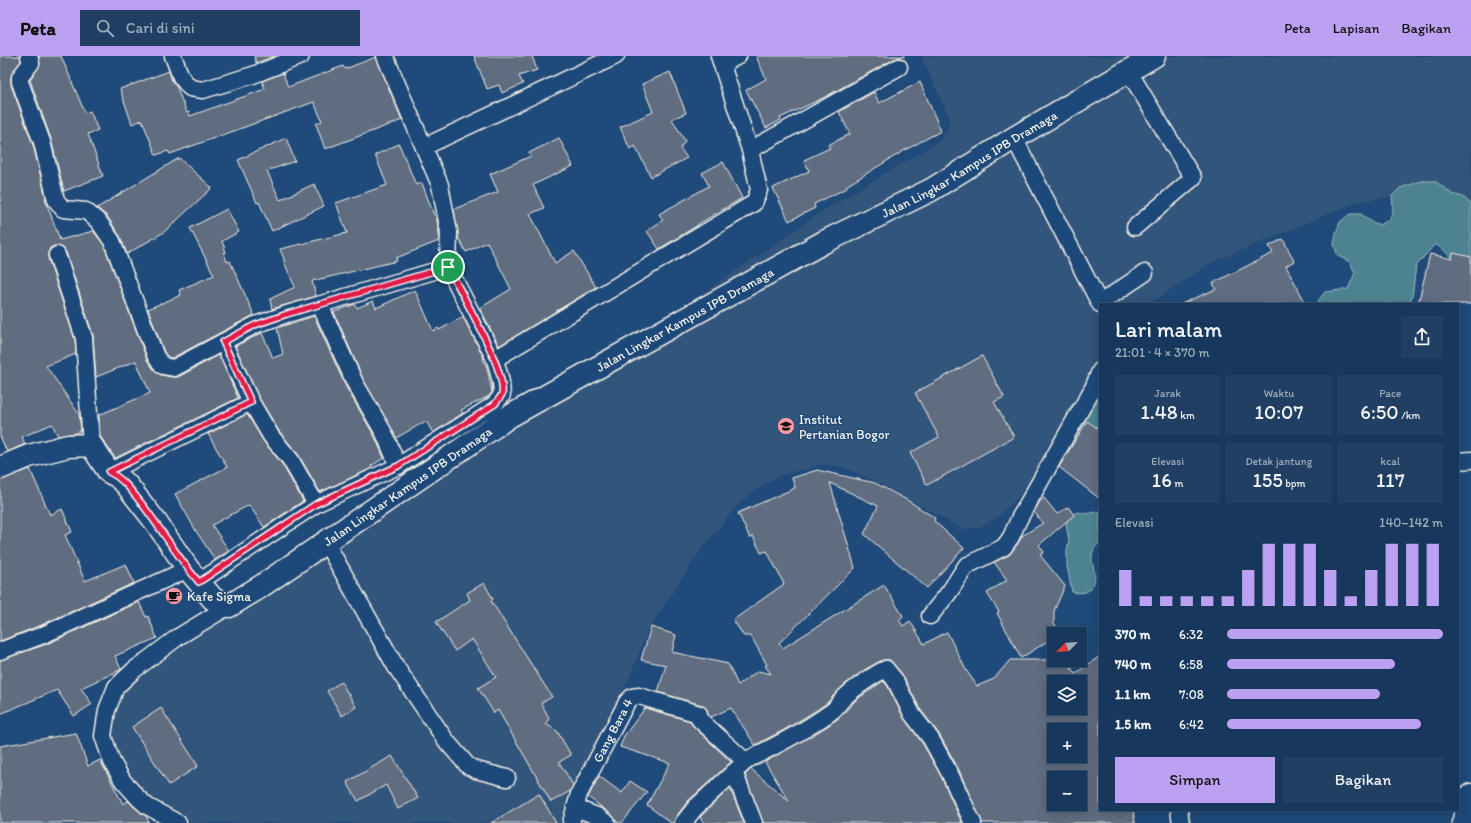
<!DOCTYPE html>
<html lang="id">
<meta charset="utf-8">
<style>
body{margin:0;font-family:Itim,sans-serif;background:#203f62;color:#f1f3f6;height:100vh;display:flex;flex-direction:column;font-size:15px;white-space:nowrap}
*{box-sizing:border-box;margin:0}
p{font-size:13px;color:#9eacbb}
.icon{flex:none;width:22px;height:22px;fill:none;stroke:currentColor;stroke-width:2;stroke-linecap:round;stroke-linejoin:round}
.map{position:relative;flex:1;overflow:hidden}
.drawer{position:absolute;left:1099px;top:247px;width:360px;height:508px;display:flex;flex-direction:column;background:#17385c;border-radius:0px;box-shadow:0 2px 10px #0003,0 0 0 1px #365272}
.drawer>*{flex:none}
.needle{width:26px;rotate:246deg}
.tools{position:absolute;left:1047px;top:571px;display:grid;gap:8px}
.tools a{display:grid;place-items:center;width:40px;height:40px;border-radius:0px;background:#17385c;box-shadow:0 2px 10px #0003,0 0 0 1px #365272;font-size:20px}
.pin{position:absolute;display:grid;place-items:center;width:34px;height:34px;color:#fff;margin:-17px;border:2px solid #fff;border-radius:50%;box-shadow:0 1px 4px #0007}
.round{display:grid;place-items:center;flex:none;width:42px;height:42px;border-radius:0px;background:#203f62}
.head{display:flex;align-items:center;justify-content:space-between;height:68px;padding:0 16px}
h1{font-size:22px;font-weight:600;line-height:30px}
.metrics{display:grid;grid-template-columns:repeat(3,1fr);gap:6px;height:68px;padding:4px 16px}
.metrics div{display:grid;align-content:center;border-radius:0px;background:#203f62;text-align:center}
.metrics b{font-size:20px;font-weight:600}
.metrics small{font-size:11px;font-weight:400}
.metrics p{font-size:11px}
.chart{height:112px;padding:8px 16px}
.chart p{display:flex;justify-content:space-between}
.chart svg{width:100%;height:72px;margin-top:4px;stroke:#bca0f2;stroke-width:6}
.primary-button{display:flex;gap:8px;margin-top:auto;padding:8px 16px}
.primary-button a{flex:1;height:46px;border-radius:0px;background:#bca0f2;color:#111;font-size:16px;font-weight:600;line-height:46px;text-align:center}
.primary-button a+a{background:#203f62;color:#f1f3f6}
ul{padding:0 16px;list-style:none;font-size:13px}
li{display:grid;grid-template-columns:64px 48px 1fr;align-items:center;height:30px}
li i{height:10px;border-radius:5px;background:#bca0f2}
header{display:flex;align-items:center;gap:24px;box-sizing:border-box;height:56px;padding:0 20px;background:#bca0f2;color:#111}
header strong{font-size:19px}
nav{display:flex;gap:22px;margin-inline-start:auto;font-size:14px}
.search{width:280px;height:36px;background:#203f62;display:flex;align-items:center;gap:10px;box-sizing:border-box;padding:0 14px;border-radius:0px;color:#9eacbb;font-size:15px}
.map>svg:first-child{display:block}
.built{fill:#33547c}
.green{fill:#4d8391;stroke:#a0babc}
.building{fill:#616c80;stroke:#f4f1e8;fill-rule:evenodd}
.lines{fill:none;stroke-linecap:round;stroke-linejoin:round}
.street-casing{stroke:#f4f1e8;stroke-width:19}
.secondary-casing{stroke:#f4f1e8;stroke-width:25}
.highway-casing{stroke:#f4f1e8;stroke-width:25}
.street{stroke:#1f4a7a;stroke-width:16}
.secondary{stroke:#1f4a7a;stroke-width:22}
.highway{stroke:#1f4a7a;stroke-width:22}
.route-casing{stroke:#fff;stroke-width:8}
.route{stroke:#e11d48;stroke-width:5}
.labels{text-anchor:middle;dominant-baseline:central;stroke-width:3;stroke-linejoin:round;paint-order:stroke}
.street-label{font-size:13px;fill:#f4f1e8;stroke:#1f4a7a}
.poi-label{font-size:13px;fill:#f4f1e8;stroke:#1f4a7a;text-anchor:start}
</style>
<header>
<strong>Peta</strong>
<div class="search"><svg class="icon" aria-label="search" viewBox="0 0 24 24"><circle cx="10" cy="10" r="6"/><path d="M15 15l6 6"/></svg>Cari di sini</div>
<nav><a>Peta</a><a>Lapisan</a><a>Bagikan</a></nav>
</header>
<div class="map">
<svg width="1471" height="767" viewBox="0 0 1471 767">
<rect width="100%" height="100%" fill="#1f4a7a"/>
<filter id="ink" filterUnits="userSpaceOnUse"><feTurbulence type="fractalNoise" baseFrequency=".025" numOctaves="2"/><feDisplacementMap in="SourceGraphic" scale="8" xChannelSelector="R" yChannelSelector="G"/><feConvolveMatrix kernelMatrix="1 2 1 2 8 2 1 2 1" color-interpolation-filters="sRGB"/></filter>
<g filter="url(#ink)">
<path class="built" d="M921 0H1471V152L1410 139 1359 145 1211 207 1149 248H1100V307L1050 393 1018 442 997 461 978 472 962 473 883 429 840 410 821 409 777 420 740 446 701 494 649 572 601 693 568 767H188L134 741 104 685 117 634 145 611 542 348 827 152 940 85 947 74 950 64Z"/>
<path class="green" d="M1422 125H1435L1452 138 1463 141 1471 148V227L1457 213 1452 203 1444 194 1435 188 1416 210 1412 241 1408 248H1318V245L1325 236 1348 233 1355 217 1350 206 1338 200 1334 189 1336 177 1340 166 1350 158H1361L1370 165 1380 169 1390 163 1393 152 1392 140 1400 132Z
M1100 316V370L1072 377 1065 373V365L1067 356 1072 349 1079 344Z
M1100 455V488H1098C1095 491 1093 494 1092 499 1091 511 1100 522 1090 533 1085 538 1079 537 1072 536L1067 510V493L1069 485 1066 468 1070 460 1078 456 1086 458Z"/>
<path class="building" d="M0 0H20L21 5 13 15 11 21V29L33 89 46 142 45 143 60 184 93 175 104 189 147 304 156 316 161 319 172 321H178L219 299 238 342 115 402 100 380 99 359 150 337 136 305 96 321 93 279 66 196 63 192 59 190H54L50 192 48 197V202L75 284 76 298 46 310 79 358 81 375 76 377 58 380 52 368 22 381 25 388 7 396 0 380Z
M39 0H61L85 57 90 55 98 74 88 78 103 120 64 135 51 83 30 24 40 9Z
M254 0H275L256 7Z
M474 0H532L537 14 519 20 523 28 502 37 499 29 487 33Z
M756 0H905L894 3 823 42 780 62 781 64 766 72 746 34 766 23Z
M376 1 402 64 325 93 316 68 322 65 314 46 170 98 168 95 156 99 142 64 132 68 120 33 169 15 172 25 176 30 187 57 189 56 190 60 265 33 262 25 283 17 288 31 343 10 345 13Z
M670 16 686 57 672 63 685 85 680 92 687 102 651 121 635 90 630 93 620 71 653 56 642 28Z
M920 26 941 75 905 94 846 130 847 132 814 148 815 152 789 165 773 132 809 115 804 104 830 92 828 89 850 78 839 56 874 36 879 47Z
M286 82 295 105 267 115 280 144 314 128 324 150 272 175 259 146 257 147 238 104Z
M559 82 573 110 533 129 544 152 530 158 555 207 574 195 596 231 499 290 480 252 511 233 487 186 466 196 458 181 454 153 498 136 490 118 531 100 529 97Z
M399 88 416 129 422 127 434 159H436L439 177V185L396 202 397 205 312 225 316 240 272 253 270 243 295 231 284 206V203L280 193 347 177 336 147 387 129 375 99Z
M179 102 212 132 164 176 127 198 120 180 107 160 97 152Z
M723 106 742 142 698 168V169L659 193 647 175 663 164 659 158 709 130 702 117Z
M227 153 239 176 222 185 226 196 224 197 227 206 230 205 254 259 172 302 168 301 164 296 148 253 181 239 179 234 214 219 190 172Z
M1283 183 1294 205 1286 210 1306 248H1181L1216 233 1213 227 1273 197 1269 190Z
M1453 197 1471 201V248H1418L1430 198 1452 203Z
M415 234 433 275 438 272 439 274 463 261 484 302 483 303 487 312 492 336 489 340 461 354 463 357 433 377 426 365 396 382 363 323 334 256 355 248 357 252 373 245 376 252Z
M314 260 346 331 375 381 384 402 371 410 372 412 320 436 298 398 279 375 259 342 235 290 262 277 273 302 283 298 277 272Z
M982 300 1004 341 994 346 1014 381 927 429 910 397 939 381 915 337Z
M247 358 264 386 282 408 303 445 264 471 249 449 212 469 229 495 215 504 196 475 175 438 227 411 208 378Z
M1087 365 1100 374V443L1059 411Z
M30 413 50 459 62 453 72 476 65 479 85 525 126 508 134 527 39 570 0 585V424Z
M817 414 875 427 907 444 935 462 934 465 964 492 927 532 864 478 878 450 830 427 855 512 779 587 783 592 884 529 903 560 899 564 903 570 910 565 924 588 947 576 966 614 977 630 994 623 1010 604H1066L1075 618 1100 600V754H1133L1135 767H982L958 712 939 678 920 653 902 618 890 604H882L864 614 843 630 827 647 815 655 784 674 755 689 731 652 711 661 708 659 706 652 702 649 658 636 666 609 641 604 651 571 676 579 672 596 728 608 738 629 758 615 771 618 765 610 767 609 751 580H744L733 564 784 528 767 495 761 497 753 480 750 482 738 457 795 432 792 422ZM1054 626H1080V652H1054ZM1054 674H1080V700H1054ZM1054 722H1080V748H1054Z
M1044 442 1057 458 1068 451 1074 459 1039 489 1044 496 1040 499 1065 530 1054 555V567L1060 577 1054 578V581L1021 602 997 557 999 556 987 537 1007 524 994 506 1009 499 1019 486 1022 480 1043 467 1034 456 1040 445Z
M484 527 493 543 491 545 552 641 541 647 549 662 546 668 557 675 571 699 559 706 573 729 570 735 551 746 498 654 494 657 478 632 496 621 472 583 455 595 436 566 470 544 467 537Z
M139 546 146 561 148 560 157 582 115 600 121 613 120 614 81 632 92 648 74 660 57 634 0 658V604L47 588Z
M883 625 887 629 904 662 923 688 941 720 962 767H763L745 719 751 713 789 745 765 706 826 671 840 661 856 644Z
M341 626 356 651 342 660 327 635Z
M161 652 198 710 169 729 132 671Z
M645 652 690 665 693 670 731 706 688 745 676 761 674 767H671L647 749 670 707 620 691 624 680Z
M76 677 88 710 100 704 123 748 128 745 146 760 149 767H0V690Z
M392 700 418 742 398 753 386 729 358 745 347 726Z
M599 720 622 737 630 725 647 736 622 767H618L612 759 588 741Z
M730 732 744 767H703L700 761Z
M539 738 556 767H491Z"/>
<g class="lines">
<defs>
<g id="street">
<path d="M29 0 31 7 20 21V26L42 86 56 144 63 153 86 155 99 166 112 185 156 301 163 310 174 312 255 269 287 258 448 211"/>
<path d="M173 0 181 21 190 32 203 34 253 19 301 0"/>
<path d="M722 8 738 0"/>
<path d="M1129 16 1193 122 1135 171"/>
<path d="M1014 82 1100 248"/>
<path d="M424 91 616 0"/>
<path d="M750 94 899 11"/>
<path d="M57 199 84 282 91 389"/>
<path d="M1100 247 1145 217"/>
<path d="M320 249 355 327 384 377 398 410"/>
<path d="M223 286 251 346 271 380 290 403 316 448"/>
<path d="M495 303 754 147 759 134 750 94 719 0"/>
<path d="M1458 405 1471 404"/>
<path d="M109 416 251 346"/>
<path d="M325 485 396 611 447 686 468 710 476 714 507 722"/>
<path d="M199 526 316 448 398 410 495 348 502 339 501 326 495 303 448 211 449 176 440 129 385 0"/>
<path d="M930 560 950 535 966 510 1004 491 1011 481 1019 463 1093 332 1100 315"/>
<path d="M0 595 43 579 188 513"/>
<path d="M745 705C775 690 803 676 831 656 836 653 837 649 841 645 848 636 876 617 886 613L895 624 912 658 931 683 949 716 973 767"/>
<path d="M575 752 597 760 607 767"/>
<path d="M1179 754 1181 767"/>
<path d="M178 767 147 750 139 743 123 725 112 706 103 680 107 654 116 631 134 614 178 581 229 550"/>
<path id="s1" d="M571 767 579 738 627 646 632 641 639 640 699 658V663L745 705 744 707 734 716 754 767"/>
<path d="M683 767 695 752 734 716"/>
</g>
<g id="secondary">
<path id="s2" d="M0 412 29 400 68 390 91 389 109 416 117 420 126 428 155 465 188 513 213 543 229 550 260 531 510 360 824 186 931 134 1014 82 1154 0"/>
</g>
<path id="highway" d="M1463 767 1471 739"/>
</defs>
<use href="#street" class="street-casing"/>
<use href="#secondary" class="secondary-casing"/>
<use href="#highway" class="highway-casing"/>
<use href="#street" class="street"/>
<use href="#secondary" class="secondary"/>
<use href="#highway" class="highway"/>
</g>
</g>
<g class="lines" filter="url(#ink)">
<defs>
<path id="route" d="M448 211C460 235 507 315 502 338 501 341 497 345 495 348L398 410 316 448 199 526C178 502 162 474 142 448 132 436 124 423 109 416L251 346 223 286 255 269 287 258Z"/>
</defs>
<use href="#route" class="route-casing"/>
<use href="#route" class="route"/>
</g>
<defs>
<symbol id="university-disc" viewBox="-11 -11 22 22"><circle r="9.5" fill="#ff9aa2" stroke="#1f4a7a"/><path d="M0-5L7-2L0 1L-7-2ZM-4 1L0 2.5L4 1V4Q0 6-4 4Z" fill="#111"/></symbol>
<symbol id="cafe-disc" viewBox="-11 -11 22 22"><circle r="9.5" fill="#ff9aa2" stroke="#1f4a7a"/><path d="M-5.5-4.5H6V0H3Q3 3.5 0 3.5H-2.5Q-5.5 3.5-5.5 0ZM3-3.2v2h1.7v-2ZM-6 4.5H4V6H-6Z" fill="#111"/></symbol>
</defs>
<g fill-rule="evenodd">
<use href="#university-disc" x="776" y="360" width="20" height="20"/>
<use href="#cafe-disc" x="164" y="530" width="20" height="20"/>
</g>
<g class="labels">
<g class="street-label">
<text stroke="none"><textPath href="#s2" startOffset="1173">Jalan Lingkar Kampus IPB Dramaga</textPath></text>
<text stroke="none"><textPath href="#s2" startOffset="849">Jalan Lingkar Kampus IPB Dramaga</textPath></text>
<text stroke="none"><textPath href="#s2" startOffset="525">Jalan Lingkar Kampus IPB Dramaga</textPath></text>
<text stroke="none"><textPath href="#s1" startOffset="102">Gang Bara 4</textPath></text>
</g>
<g class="poi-label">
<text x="799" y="363">Institut<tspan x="799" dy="15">Pertanian Bogor</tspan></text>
<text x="187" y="540">Kafe Sigma</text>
</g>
</g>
</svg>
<div class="tools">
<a><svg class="needle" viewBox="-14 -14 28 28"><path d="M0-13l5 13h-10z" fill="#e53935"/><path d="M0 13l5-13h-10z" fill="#9eacbb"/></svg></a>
<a><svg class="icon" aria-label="layers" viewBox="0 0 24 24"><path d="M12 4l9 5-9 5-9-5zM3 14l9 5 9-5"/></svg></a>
<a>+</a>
<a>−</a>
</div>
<div class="pin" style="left:448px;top:211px;background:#1e9e55"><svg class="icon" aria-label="arrive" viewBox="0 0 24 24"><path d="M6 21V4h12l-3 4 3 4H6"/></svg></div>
<section class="drawer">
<div class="head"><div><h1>Lari malam</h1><p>21:01 · 4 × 370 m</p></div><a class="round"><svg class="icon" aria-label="share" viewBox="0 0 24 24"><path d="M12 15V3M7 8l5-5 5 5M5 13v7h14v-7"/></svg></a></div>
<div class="metrics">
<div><p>Jarak</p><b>1.48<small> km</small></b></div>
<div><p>Waktu</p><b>10:07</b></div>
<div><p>Pace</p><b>6:50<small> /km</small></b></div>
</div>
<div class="metrics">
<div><p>Elevasi</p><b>16<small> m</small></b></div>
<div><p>Detak jantung</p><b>155<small> bpm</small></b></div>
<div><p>kcal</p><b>117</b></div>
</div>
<div class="chart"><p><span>Elevasi</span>140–142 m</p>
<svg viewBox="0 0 160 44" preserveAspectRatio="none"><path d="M5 44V22M15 44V38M25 44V38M35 44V38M45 44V38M55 44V38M65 44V22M75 44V6M85 44V6M95 44V6M105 44V22M115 44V38M125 44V22M135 44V6M145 44V6M155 44V6"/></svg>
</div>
<ul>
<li><b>370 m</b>6:32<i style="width:100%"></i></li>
<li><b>740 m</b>6:58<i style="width:78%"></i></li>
<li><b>1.1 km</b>7:08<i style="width:71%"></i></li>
<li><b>1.5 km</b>6:42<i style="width:90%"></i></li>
</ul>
<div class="primary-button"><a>Simpan</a><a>Bagikan</a></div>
</section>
</div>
